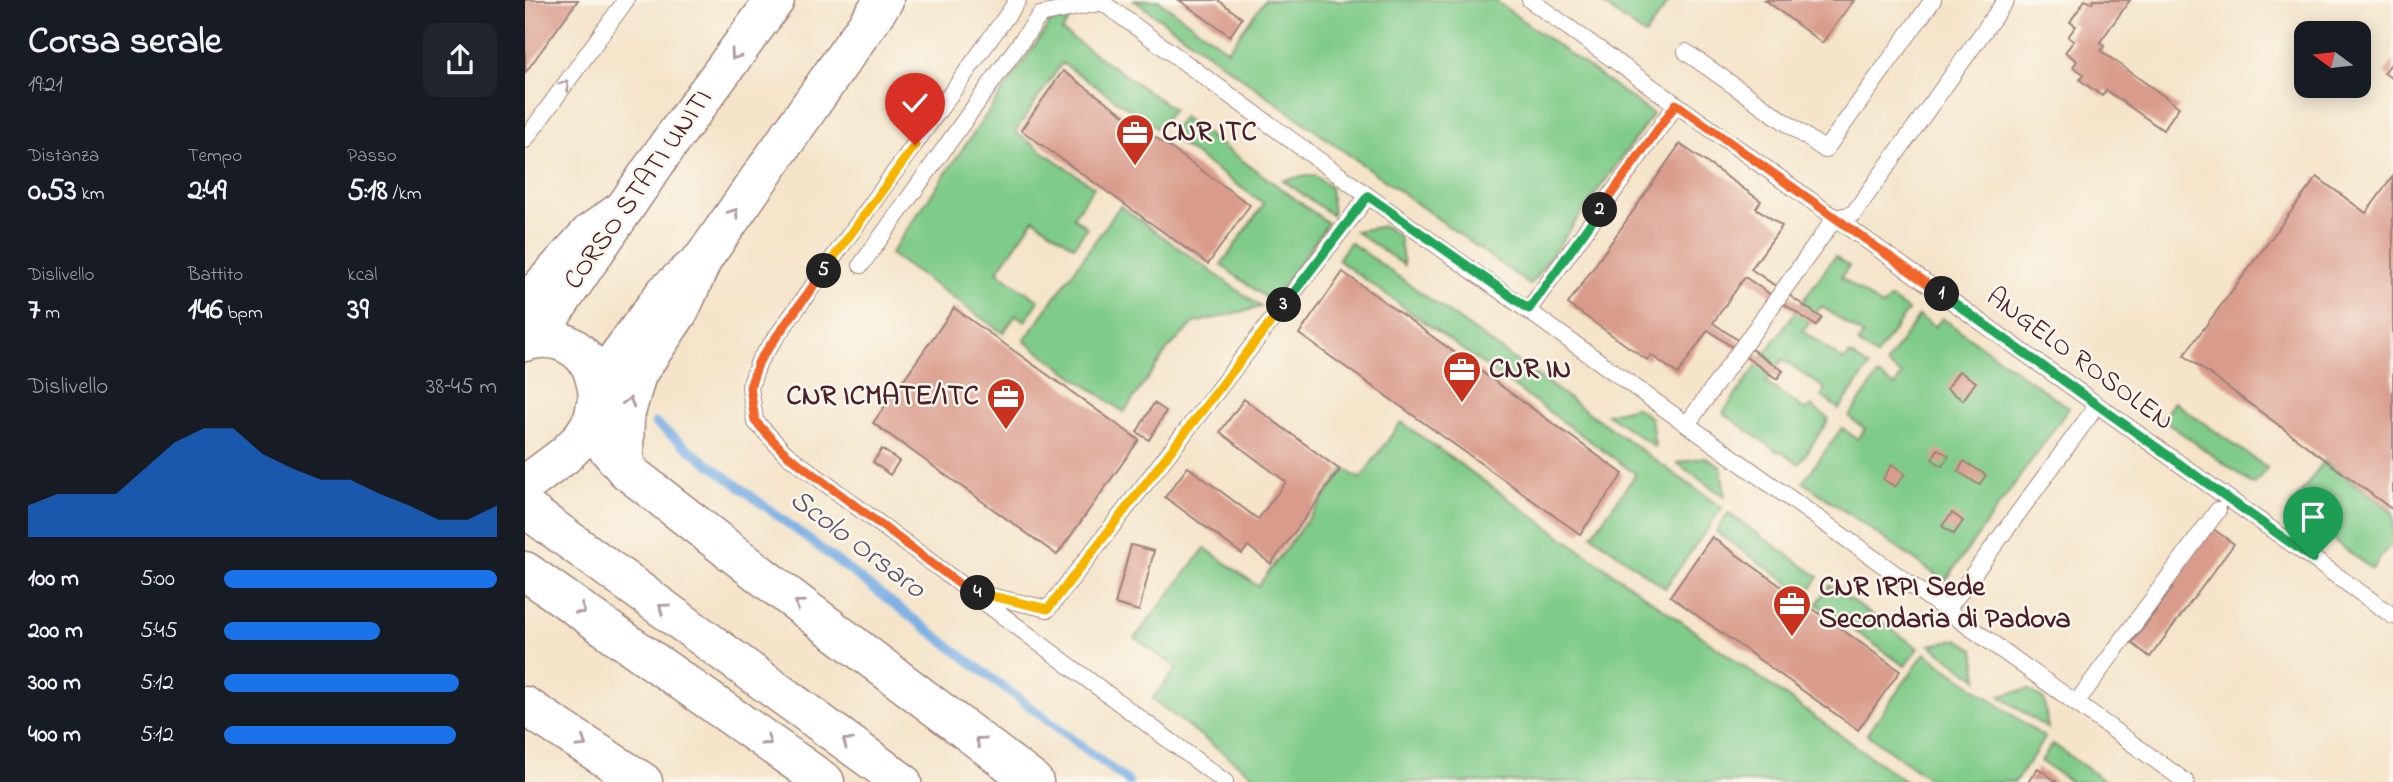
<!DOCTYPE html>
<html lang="it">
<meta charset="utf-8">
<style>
body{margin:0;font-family:"Indie Flower",sans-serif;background:#20242c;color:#f1f3f6;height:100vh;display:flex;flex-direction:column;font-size:26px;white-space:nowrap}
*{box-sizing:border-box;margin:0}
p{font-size:23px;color:#9ea1a6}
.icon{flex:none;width:38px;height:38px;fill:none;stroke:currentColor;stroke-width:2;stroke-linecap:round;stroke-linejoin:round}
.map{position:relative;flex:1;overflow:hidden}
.panel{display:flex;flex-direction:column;background:#171b24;width:525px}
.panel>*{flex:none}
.needle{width:46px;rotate:285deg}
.controls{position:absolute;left:1769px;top:21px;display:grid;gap:14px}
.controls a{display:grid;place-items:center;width:77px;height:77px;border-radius:14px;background:#171b24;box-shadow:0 4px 18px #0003;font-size:35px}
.pin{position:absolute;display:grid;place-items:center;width:60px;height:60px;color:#fff;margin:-72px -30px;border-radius:50% 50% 50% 0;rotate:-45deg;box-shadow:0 0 7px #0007}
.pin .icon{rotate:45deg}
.km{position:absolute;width:35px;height:35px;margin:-18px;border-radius:50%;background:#222;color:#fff;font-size:19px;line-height:35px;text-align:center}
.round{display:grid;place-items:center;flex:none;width:74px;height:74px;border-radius:14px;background:#20242c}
.overview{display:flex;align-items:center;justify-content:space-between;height:119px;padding:0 28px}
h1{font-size:38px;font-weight:800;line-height:52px}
.figures{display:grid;grid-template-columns:repeat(3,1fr);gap:10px;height:119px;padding:7px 28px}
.figures div{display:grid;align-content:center}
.figures b{font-size:30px;font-weight:800}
.figures small{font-size:19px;font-weight:400}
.figures p{font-size:19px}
.chart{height:196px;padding:14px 28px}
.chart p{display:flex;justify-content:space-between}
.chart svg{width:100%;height:126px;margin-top:7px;fill:#1a73e8;opacity:.7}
ul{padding:0 28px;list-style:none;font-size:23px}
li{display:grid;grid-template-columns:112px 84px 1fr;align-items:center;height:52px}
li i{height:18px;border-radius:9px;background:#1a73e8}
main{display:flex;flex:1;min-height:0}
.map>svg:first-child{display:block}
.green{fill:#7fcb89;stroke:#64755a;stroke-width:2}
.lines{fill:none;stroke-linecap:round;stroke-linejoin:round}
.stream{stroke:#75abe3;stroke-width:9}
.building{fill:#d99c8c}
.service-casing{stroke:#9f827a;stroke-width:18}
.primary-casing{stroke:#9f827a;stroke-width:41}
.trunk-casing{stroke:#9f827a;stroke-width:41}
.service{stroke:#fff;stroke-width:16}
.primary{stroke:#fff;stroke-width:38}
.trunk{stroke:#fff;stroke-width:38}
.oneway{stroke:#ae9aa0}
.split-1-casing{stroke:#fff;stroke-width:14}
.split-2-casing{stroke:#fff;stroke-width:14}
.split-3-casing{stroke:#fff;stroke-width:14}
.split-4-casing{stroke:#fff;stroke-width:14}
.split-5-casing{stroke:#fff;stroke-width:14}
.split-6-casing{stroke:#fff;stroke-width:14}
.split-1{stroke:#22a559;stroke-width:9}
.split-2{stroke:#f0652b;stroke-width:9}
.split-3{stroke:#22a559;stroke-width:9}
.split-4{stroke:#f5b400;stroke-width:9}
.split-5{stroke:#f0652b;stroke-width:9}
.split-6{stroke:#f5b400;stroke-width:9}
.labels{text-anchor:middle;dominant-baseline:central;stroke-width:5;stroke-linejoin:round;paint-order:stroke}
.poi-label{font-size:28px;font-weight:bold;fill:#4a1f2b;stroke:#fbf7ec;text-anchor:start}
.street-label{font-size:28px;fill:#4a1f2b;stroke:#fbf7ec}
.water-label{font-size:30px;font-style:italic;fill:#59506b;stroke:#fbf7ec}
</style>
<main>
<section class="panel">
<div class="overview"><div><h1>Corsa serale</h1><p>19:21</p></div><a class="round"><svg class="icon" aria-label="share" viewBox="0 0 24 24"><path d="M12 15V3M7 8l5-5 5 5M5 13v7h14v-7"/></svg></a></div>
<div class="figures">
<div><p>Distanza</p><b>0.53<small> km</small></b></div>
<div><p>Tempo</p><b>2:49</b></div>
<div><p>Passo</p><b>5:18<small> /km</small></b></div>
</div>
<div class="figures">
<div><p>Dislivello</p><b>7<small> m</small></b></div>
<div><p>Battito</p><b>146<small> bpm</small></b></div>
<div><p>kcal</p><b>39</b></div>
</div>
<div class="chart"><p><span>Dislivello</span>38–45 m</p>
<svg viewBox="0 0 160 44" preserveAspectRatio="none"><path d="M0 44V33L10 29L20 29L30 29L40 20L50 11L60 6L70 6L80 15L90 20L100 24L110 24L120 29L130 33L140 38L150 38L160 33V44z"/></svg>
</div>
<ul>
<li><b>100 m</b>5:00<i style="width:100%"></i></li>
<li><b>200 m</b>5:45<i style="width:57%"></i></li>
<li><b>300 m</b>5:12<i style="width:86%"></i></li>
<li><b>400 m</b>5:12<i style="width:85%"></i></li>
</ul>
</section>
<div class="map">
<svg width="1868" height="782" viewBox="0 0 1868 782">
<rect width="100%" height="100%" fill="#fbf7ec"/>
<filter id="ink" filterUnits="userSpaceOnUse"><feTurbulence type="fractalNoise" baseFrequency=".0143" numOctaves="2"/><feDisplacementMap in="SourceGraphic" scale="14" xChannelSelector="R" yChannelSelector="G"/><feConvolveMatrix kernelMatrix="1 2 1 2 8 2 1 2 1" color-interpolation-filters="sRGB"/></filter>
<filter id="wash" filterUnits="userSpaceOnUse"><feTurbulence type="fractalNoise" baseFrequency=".00686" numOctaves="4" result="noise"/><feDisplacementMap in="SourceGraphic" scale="28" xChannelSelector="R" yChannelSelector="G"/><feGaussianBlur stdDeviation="1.57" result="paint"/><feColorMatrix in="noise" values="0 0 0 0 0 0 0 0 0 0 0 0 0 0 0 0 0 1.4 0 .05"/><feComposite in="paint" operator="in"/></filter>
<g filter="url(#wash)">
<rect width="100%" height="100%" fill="#f4e4c9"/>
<path class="green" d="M609 0H633L703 50 740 0H969L1128 114 1005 285Z
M1072 0H1145L1120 35Z
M539 3 550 11 537 31 648 109 633 129 537 63 490 132 569 187 548 217 562 227 549 246 509 219 472 272 514 301 500 321 491 315 478 333 365 254Z
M658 117 803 223 747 302 696 265 739 204 644 136Z
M789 175 805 187 808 216 758 180Z
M595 206 736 307 669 323 643 349 599 412 499 341Z
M859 226 874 236 879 265 830 231Z
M825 242 1197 508 1140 588 1067 535 1111 474 813 260Z
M1310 256 1324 266 1316 277 1358 307 1365 298 1383 310 1351 356 1333 343 1338 335 1296 306 1278 331 1319 361 1325 354 1344 367 1314 409 1296 396 1300 389 1258 359 1241 383 1282 411 1286 406 1304 419 1274 464 1255 450 1253 452 1198 413Z
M1394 316 1410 327 1417 318 1544 408 1420 581 1278 482 1317 428 1332 439 1340 429 1324 417 1353 375 1370 386 1377 375 1361 364Z
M1649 402 1742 468 1729 485 1637 419Z
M1110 407 1126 418 1130 447 1082 414Z
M876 422 1381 782H737L627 699 652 668 610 638 680 548 733 586 820 469 835 479Z
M1180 457 1196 467 1200 497 1152 463Z
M1799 461 1868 512V548L1864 546 1847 569 1765 508Z
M1203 513 1294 577 1281 595 1191 532Z
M1305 585 1393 648 1380 666 1292 604Z
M1433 639 1449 649 1453 679 1405 645Z
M1400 653 1520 738 1490 782H1409L1342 734Z
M1503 689 1519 700 1523 729 1475 696Z
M1528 744 1581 782H1546L1516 761Z"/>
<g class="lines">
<path class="stream" d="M130 423 604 782"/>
</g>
<g id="blocks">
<path class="building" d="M0 0H53L0 73Z
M654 0H693L717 18 705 36Z
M1240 0H1329L1297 43Z
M1560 0 1567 3 1569 0H1605L1575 42 1579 46 1576 51 1654 107 1638 130 1581 90 1577 96 1555 80 1559 74 1548 67 1552 61 1540 52 1549 41 1543 37 1551 26 1545 22Z
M1868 61V79L1859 73Z
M538 71 725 205 683 264 496 130Z
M1155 144 1236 201 1231 208 1257 226 1226 269 1297 318 1291 326 1220 277 1188 323 1258 371 1252 379 1183 330 1153 374 1126 355 1122 360 1043 304Z
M1868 176V510L1659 355 1792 177 1841 213Z
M818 272 1098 474 1055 534 774 334Z
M429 308 614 440 532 555 348 423Z
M1434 371 1451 382 1438 400 1422 389Z
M719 399 815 470 746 564 723 546 717 554 640 497 663 467 733 519 761 482 695 432Z
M629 403 641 411 624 440 612 432Z
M357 449 374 461 365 475 348 462Z
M1413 449 1424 456 1417 466 1407 459Z
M1439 461 1461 475 1454 485 1433 471Z
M1367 464 1380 474 1370 487 1358 479Z
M1427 513 1438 521 1429 534 1417 526Z
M1687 528 1709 544 1625 657 1607 643 1648 588 1645 585Z
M1187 537 1375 671 1333 730 1145 596Z
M606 545 629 551 614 611 590 604Z
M1513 768 1532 782H1503Z"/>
</g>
</g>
<g filter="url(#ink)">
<use href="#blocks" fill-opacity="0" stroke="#9f827a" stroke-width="2"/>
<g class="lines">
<defs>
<path id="service" d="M493 0 234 361 225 387 230 421 260 453 700 782
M574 0 843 196 1661 782
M1005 0 1868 616
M1161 52 1300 150 1408 0
M0 140 101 0
M336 265 515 15 578 2
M1004 309 1151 105
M1163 423 1310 218 1328 214 1481 0
M451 593 523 609 843 196
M1422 610 1565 415
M1551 703 1693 510"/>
<path id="primary" d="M10 339 143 145 250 0
M0 342C24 334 48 341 63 362 69 371 71 384 73 394
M0 485 40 455 55 440 68 420 73 394 90 361 140 293 178 259 359 0"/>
<path id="trunk" d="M0 305 65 233 99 209
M68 420 74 438 101 470 241 579 509 782
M101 470 99 452 100 416 112 374 155 310 178 259
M0 508 377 782
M0 571 300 782
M0 706 118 782"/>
</defs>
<use href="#service" class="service-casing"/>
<use href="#primary" class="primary-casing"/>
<use href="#trunk" class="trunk-casing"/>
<use href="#service" class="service"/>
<use href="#primary" class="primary"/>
<use href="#trunk" class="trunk"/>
</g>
<defs><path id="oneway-chevron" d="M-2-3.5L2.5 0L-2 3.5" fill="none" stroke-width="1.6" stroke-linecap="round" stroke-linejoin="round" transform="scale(1.75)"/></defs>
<g class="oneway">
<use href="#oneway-chevron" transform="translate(210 55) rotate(126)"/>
<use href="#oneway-chevron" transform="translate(40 85) rotate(-54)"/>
<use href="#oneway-chevron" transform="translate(209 213) rotate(-55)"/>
<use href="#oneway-chevron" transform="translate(104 402) rotate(-73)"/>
<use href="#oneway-chevron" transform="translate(274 604) rotate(-143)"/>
<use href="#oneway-chevron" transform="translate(138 608) rotate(-144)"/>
<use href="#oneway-chevron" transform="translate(56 610) rotate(35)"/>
<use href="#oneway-chevron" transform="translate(242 741) rotate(35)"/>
<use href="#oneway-chevron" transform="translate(455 741) rotate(-143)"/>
<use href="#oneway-chevron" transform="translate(322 742) rotate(-144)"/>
<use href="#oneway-chevron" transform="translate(57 743) rotate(33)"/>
</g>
</g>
<g class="lines" filter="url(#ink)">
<defs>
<path id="split-1" d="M1417 294 1788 559"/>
<path id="split-2" d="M1075 210 1151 104 1417 294"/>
<path id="split-3" d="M759 305 843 196 1004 309 1075 210"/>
<path id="split-4" d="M453 593 523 609 759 305"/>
<path id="split-5" d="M299 271 234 361 225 387 230 421 260 453 445 592 453 593"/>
<path id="split-6" d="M299 271 390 145"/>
</defs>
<use href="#split-1" class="split-1-casing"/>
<use href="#split-2" class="split-2-casing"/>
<use href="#split-3" class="split-3-casing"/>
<use href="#split-4" class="split-4-casing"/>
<use href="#split-5" class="split-5-casing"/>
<use href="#split-6" class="split-6-casing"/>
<use href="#split-1" class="split-1"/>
<use href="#split-2" class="split-2"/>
<use href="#split-3" class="split-3"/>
<use href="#split-4" class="split-4"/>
<use href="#split-5" class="split-5"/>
<use href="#split-6" class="split-6"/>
</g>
<defs>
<symbol id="office-pin" viewBox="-11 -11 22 30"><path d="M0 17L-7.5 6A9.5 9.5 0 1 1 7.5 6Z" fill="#c8321e" stroke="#fbf7ec"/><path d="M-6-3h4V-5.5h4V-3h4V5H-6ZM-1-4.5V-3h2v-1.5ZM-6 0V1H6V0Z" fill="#fff"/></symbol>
</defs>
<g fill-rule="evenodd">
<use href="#office-pin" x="588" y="111" width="44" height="60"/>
<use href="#office-pin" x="915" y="348" width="44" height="60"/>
<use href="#office-pin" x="459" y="375" width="44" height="60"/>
<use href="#office-pin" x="1245" y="582" width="44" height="60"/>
</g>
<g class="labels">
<g class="poi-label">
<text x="637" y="133">CNR ITC</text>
<text x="964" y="370">CNR IN</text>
<text x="454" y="397" text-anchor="end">CNR ICMATE/ITC</text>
<text x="1294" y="588">CNR IRPI Sede<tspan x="1294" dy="32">Secondaria di Padova</tspan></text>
</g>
<g class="street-label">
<text transform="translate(114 190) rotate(-55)">CORSO STATI UNITI</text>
<text transform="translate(1554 360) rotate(36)">ANGELO ROSOLEN</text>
</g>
<g class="water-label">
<text transform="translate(332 545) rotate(37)">Scolo Orsaro</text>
</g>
</g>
</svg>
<div class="controls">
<a><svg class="needle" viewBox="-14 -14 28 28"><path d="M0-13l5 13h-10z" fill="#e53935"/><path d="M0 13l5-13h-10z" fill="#9ea1a6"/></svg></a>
</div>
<div class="pin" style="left:1788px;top:559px;background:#1e9e55"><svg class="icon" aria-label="arrive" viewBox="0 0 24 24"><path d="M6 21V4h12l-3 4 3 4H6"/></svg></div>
<div class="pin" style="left:390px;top:145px;background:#d93025"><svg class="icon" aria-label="check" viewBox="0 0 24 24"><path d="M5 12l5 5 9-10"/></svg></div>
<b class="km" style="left:1417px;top:294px">1</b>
<b class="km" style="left:1075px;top:210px">2</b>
<b class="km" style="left:759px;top:305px">3</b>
<b class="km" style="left:453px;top:593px">4</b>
<b class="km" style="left:299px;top:271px">5</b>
</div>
</main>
